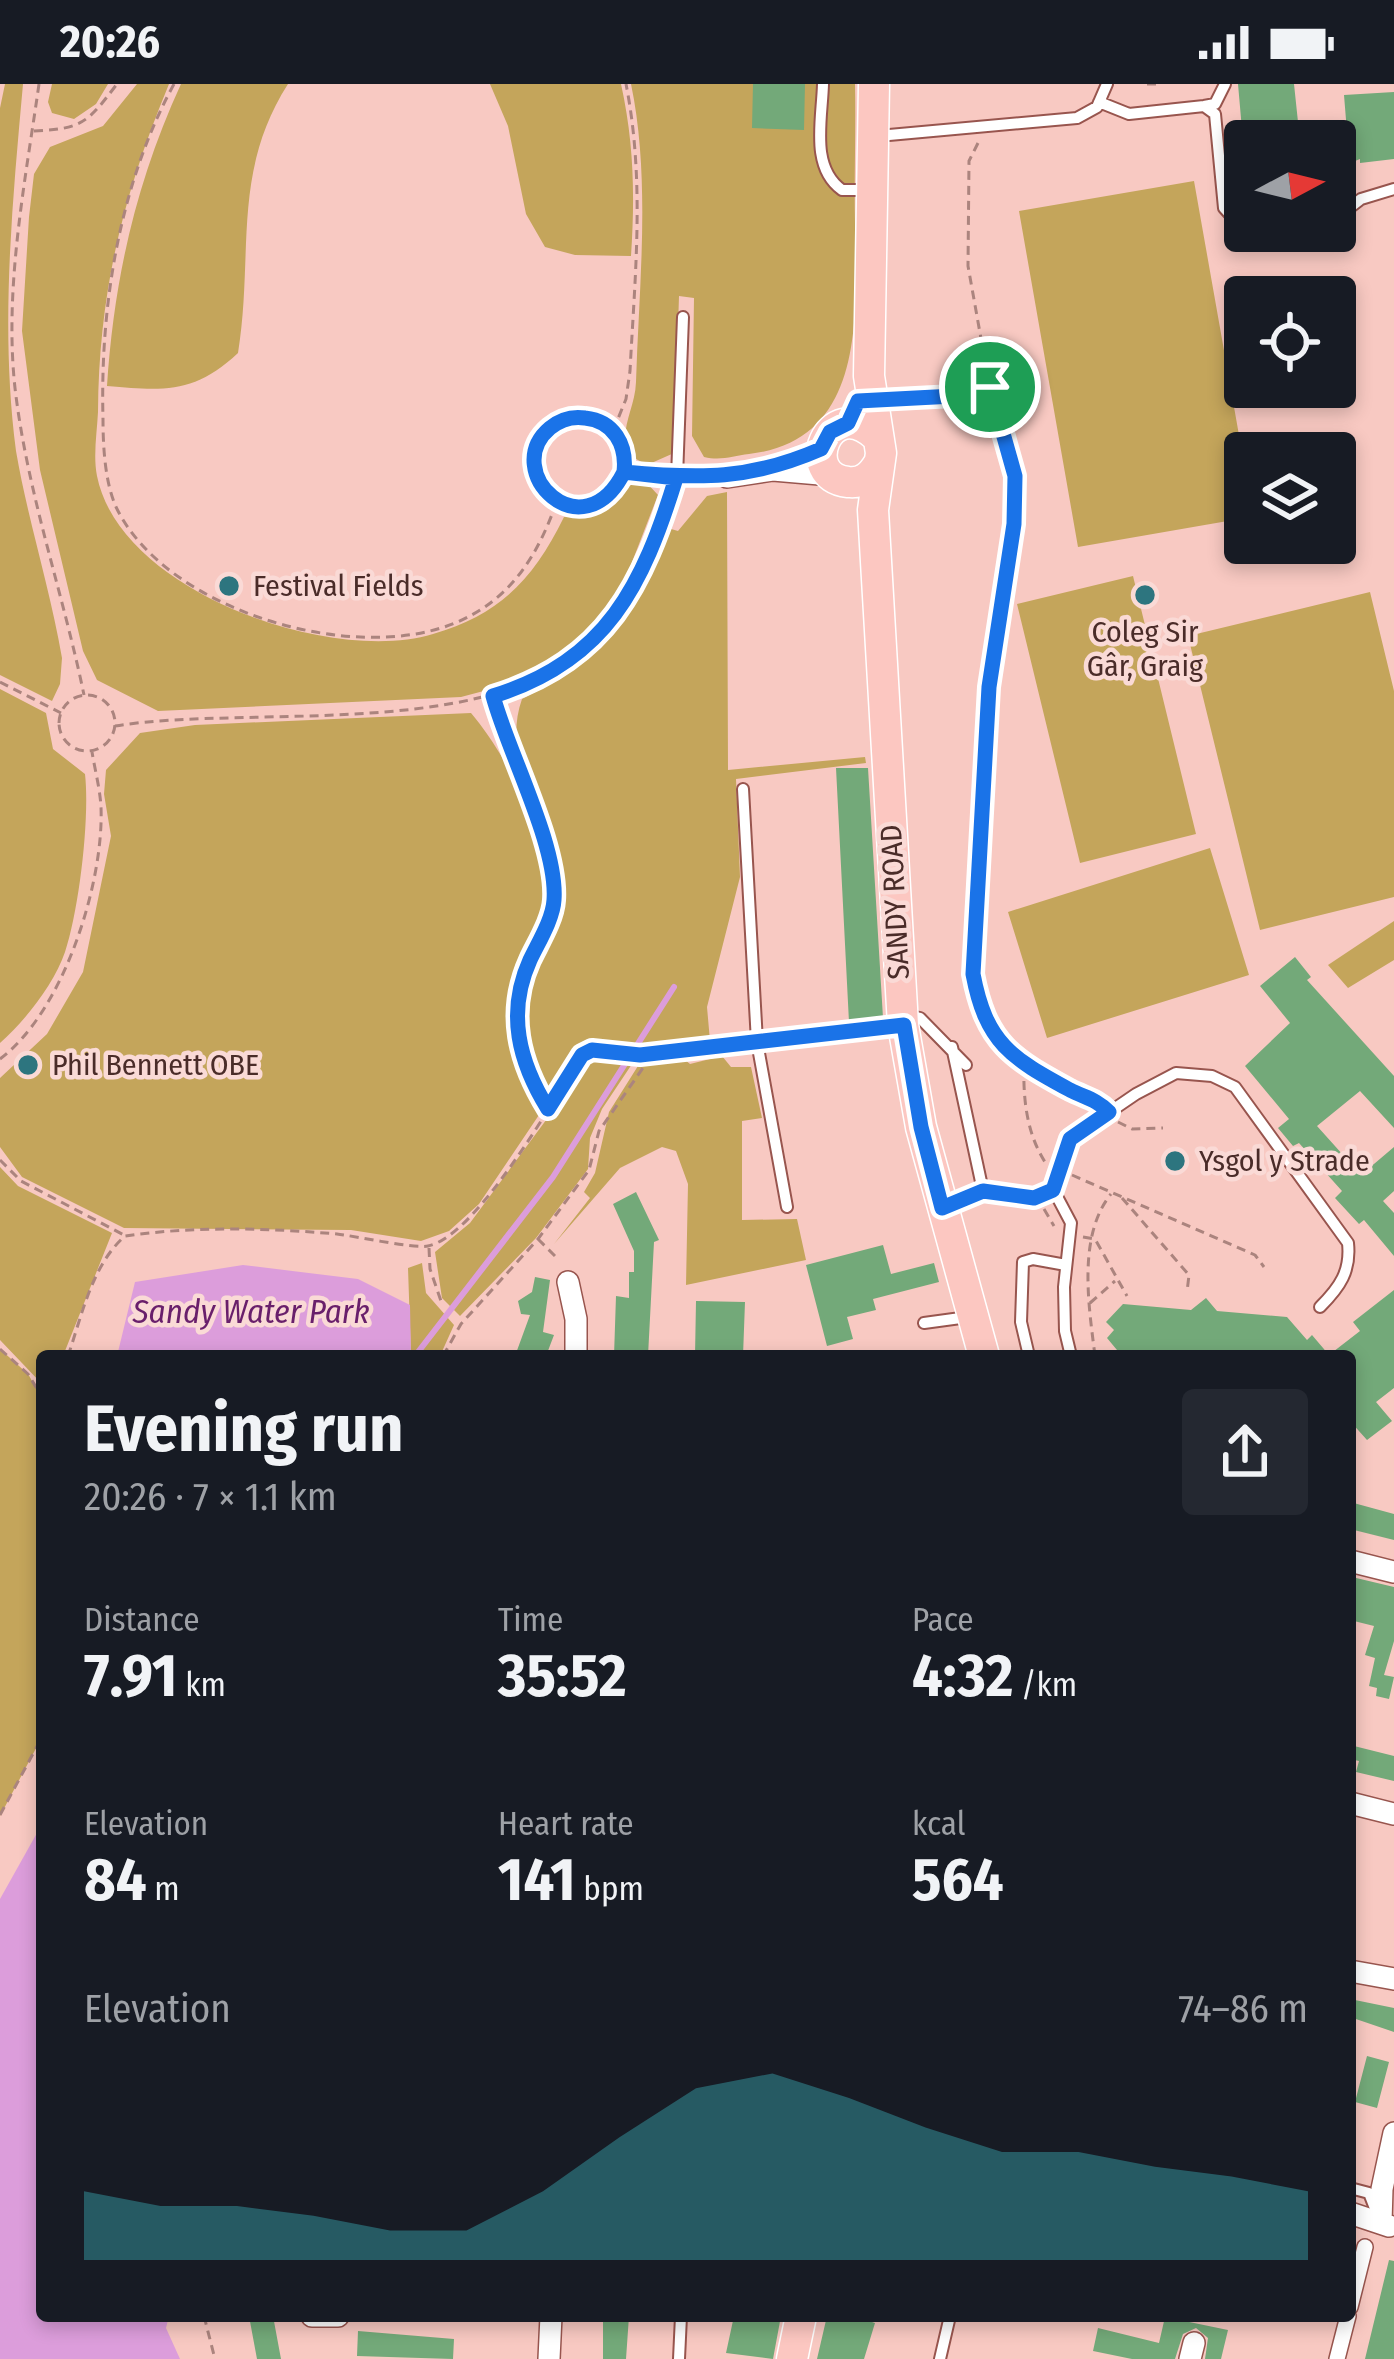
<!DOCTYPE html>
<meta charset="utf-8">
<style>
body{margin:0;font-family:"Fira Sans Condensed",sans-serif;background:#242831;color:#f1f3f6;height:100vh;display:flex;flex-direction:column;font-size:45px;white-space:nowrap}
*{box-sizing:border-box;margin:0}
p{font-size:39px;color:#9ea1a6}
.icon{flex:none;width:66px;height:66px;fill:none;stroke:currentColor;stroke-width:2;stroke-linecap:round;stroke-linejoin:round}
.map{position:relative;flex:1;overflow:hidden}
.side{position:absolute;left:36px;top:1266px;width:1320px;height:972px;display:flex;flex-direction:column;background:#171b24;border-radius:12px;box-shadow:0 6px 18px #0003}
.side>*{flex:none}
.needle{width:78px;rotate:83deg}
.fabs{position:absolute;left:1224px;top:36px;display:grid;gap:24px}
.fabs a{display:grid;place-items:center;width:132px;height:132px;border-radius:12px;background:#171b24;box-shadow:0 6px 18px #0003;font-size:60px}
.pin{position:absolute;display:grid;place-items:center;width:102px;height:102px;color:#fff;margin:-51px;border:6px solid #fff;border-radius:50%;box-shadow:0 3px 12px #0007}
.round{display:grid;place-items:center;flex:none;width:126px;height:126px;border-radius:12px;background:#242831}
.overview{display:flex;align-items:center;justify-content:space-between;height:204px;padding:0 48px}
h1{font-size:66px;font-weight:700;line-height:90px}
.figures{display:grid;grid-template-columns:repeat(3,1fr);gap:18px;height:204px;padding:12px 48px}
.figures div{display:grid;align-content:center}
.figures b{font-size:60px;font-weight:700}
.figures small{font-size:33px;font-weight:400}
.figures p{font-size:33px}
.chart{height:336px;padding:24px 48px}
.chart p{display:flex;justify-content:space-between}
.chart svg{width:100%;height:216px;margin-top:12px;fill:#2d757f;opacity:.7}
.status{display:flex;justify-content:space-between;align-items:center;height:84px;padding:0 60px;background:#171b24;direction:ltr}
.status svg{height:33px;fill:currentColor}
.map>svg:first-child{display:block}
.green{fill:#c4a55b}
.water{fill:#dc9ddb}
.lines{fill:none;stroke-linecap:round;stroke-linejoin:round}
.stream{stroke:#dc9ddb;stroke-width:6}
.building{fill:#73a979}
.service-casing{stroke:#98554e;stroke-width:14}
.pedestrian-casing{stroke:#98554e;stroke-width:18}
.minor-casing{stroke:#98554e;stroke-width:24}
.primary-casing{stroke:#fff;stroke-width:33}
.path{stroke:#ab847e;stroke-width:3;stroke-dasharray:9 6;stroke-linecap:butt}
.service{stroke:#fff;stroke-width:10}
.pedestrian{stroke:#fff;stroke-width:15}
.minor{stroke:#fff;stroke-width:21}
.primary{stroke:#fcc7c1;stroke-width:30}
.route-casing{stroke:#fff;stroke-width:24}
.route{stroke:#1a73e8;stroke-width:15}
.poi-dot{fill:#2d757f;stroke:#fadad6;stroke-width:4.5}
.labels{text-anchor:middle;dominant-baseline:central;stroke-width:9;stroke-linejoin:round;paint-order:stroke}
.poi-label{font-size:30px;fill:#4a2c29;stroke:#fadad6;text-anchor:start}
.street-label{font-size:30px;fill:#4a2c29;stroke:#fadad6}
.water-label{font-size:33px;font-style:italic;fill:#691f6b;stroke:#fadad6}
</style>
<div class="status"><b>20:26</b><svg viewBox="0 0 49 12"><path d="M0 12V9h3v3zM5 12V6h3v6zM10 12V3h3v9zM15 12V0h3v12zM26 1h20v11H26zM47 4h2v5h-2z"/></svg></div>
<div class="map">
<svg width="1394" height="2275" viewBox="0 0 1394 2275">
<rect width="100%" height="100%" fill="#f8c9c2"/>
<path class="green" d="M5 0H23C12 122 0 245 16 367 28 437 50 504 62 574L60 600 52 617 0 591V24Z
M52 0H108L96 20 74 35 52 29 48 18Z
M137 0H169C123 111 99 207 98 328 97 348 93 372 97 392 120 508 331 581 433 550 501 530 534 494 564 433 606 428 612 403 645 397L658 411 622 504 606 528 565 569 514 599 461 613 158 627 97 596 83 567 40 386 22 247 29 133 34 90 50 63 103 42Z
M181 0H288C231 89 254 171 238 269 194 310 164 307 107 302 114 195 136 98 181 0Z
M490 0H621C634 59 635 112 631 172L575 171 545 163 526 130 508 42Z
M631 0H855C856 46 854 92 855 139 856 227 868 357 749 370 733 372 721 377 704 373L692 352 694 214 679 212 674 369 647 381 627 370C620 341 635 325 636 298 639 200 651 96 631 0Z
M1194 97 1245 385V434L1078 463 1019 127Z
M727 408 728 686 865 673 866 679 736 695 740 793 707 923 710 957 628 965 585 958C568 977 565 1003 551 1024 518 957 517 934 543 865 549 849 559 830 559 812 557 743 498 683 522 615 601 576 638 524 671 445L678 447 707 412Z
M1133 492 1196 750 1080 779 1017 520Z
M1370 508 1394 607V813L1260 846 1188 552Z
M0 605 46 629 53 665 85 690C90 734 79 826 65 868 54 900 25 937 0 959Z
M471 629C508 672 555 764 546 823 543 844 529 863 522 884 506 934 520 980 543 1025L479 1120 449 1147 421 1157 351 1146 124 1144 22 1093 0 1063V994L47 950 83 888 111 752 104 710 106 686 140 649 195 641Z
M1210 764 1249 891 1047 954 1008 828Z
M1394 837V876L1348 904 1328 881Z
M586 967 636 974 602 1025 590 1054 588 1085 536 1154 460 1232 442 1214 435 1168 470 1139 572 1001Z
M679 971 690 980 722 972 731 983H751L762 1034 742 1037V1136L797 1135 806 1176 686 1201 688 1100 676 1067 662 1063 620 1084 554 1160 590 1114 584 1108 595 1089 609 1028 643 974Z
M0 1083 18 1102 112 1149 63 1272H42V1300L0 1256Z
M422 1179 426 1209 454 1241 440 1272H411L408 1184Z
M0 1265 28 1290 42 1314V1653L0 1732Z"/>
<path class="water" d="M243 1181 358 1195 410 1221 411 1272H117L135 1198Z
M42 1740V2232H169L166 2244 180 2275H0V1815Z"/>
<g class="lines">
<path class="stream" d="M415 1272 553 1093 674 903"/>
</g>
<path class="building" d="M753 0H805L804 46 752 44Z
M1238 0H1294L1300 57H1243Z
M1394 8V75L1360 79V75L1335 85V52L1347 48 1344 11Z
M836 684H868L883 934 849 938Z
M1295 873 1311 893 1307 896 1394 992V1044L1360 1007 1317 1042 1361 1091 1394 1063V1107L1383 1117 1394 1129V1172L1364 1136 1359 1140 1335 1114 1342 1107 1299 1059 1293 1062 1278 1044 1289 1035 1245 982 1290 939 1260 902Z
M636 1108 659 1156 654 1158 648 1272H614L616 1212 629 1214V1188H634V1167L613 1120Z
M883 1161 891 1190 934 1179 939 1198 873 1215 876 1226 847 1233 853 1255 827 1262 806 1181Z
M535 1193 550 1196 543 1248 554 1251 546 1272H515L530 1231 521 1230 518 1217 532 1208Z
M1394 1206V1304L1376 1318 1392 1337 1367 1356 1350 1337V1272H1122L1107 1254 1114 1246 1106 1238 1123 1220 1191 1226 1206 1214 1217 1227 1287 1233 1307 1256 1312 1251 1329 1271 1360 1247 1353 1238Z
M696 1217 745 1218 743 1272H695Z
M1350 1418 1394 1430V1456L1350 1445Z
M1352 1493 1394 1503V1557L1384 1591 1394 1593 1389 1615 1376 1612 1377 1604 1369 1602 1375 1574 1365 1571 1374 1542 1350 1536Z
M1350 1661 1394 1672V1697L1356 1688 1359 1677 1350 1675Z
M1350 1915 1394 1924V1948L1350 1933Z
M1367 1972 1389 1978 1377 2024 1355 2018Z
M1389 2176 1394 2177V2275H1365Z
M249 2232H273L281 2275H257Z
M603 2232H629L626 2275H603Z
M734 2232H781L773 2275 726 2269Z
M827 2232H854L875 2239 864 2275H817Z
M1165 2233 1228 2246 1221 2275H1205L1208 2254 1196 2244 1183 2250 1175 2275H1132L1093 2267 1098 2244 1159 2259Z
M358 2247 454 2255 453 2275 357 2272Z"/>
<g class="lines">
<defs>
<path id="service" d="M823 0C822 36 810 83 842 106H869
M1099 18 1129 30 1204 22 1215 20 1225 0
M1204 22 1215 30 1224 124 1245 147
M878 52 1077 34 1097 23 1107 0
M1335 135 1361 115 1394 105
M1245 147 1259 154 1315 147
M535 378a45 45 0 1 1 90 0a45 45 0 1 1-90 0Z
M624 388 727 393
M677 393 683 233
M743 705 757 958 787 1123
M906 931 920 934 966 981
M720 962 900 942
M1053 1105 1071 1139 1064 1203 1065 1247 1071 1272
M983 1107 1034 1114 1053 1106 1070 1055 1136 1010 1176 989 1212 992 1235 1003 1348 1159C1351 1187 1340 1203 1320 1223
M945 1123 983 1107 952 963
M924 1239 968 1233
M1029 1272 1021 1238 1023 1178 1033 1175 1066 1181
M1350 2104 1369 2109 1376 2127
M679 2275 681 2232
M940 2275 950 2232"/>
<path id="pedestrian" d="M1350 2223 1365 2163
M1337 2275 1348 2232"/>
<path id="minor" d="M727 393 773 386 831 391
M568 1198 576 1235V1272
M1350 1477 1394 1488
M1350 1719 1394 1730
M1350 1887 1394 1895
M1350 2129 1389 2142
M1381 2139 1382 2105 1394 2049
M312 2232H338
M549 2275 551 2232
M1190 2275 1194 2259"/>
<path id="primary" d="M874 0 869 292 881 369 873 426 903 941 921 1043 984 1272
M875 351C828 309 797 393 848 398 863 400 872 391 879 379
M792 2275 801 2232"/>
</defs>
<use href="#service" class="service-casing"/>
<use href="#pedestrian" class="pedestrian-casing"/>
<use href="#minor" class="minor-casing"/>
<use href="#primary" class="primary-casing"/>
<path class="path" d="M39 0C25 99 4 204 15 304 27 408 63 509 84 611
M174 0C119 101 100 222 103 335 103 363 105 400 117 425 168 527 353 581 455 539 511 516 538 471 557 417
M1147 0H1156
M34 47C83 45 88 38 117 0
M978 59 969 77 968 182 992 316 1015 392 1008 503 989 603 973 890C992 984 1029 976 1100 1018
M897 316 988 303
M613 347 626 315 630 287C635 190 645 96 626 0
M0 598 61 629
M59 639a28 28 0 1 1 56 0a28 28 0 1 1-56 0Z
M494 614C508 668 559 765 554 817 553 836 538 860 530 877 506 928 519 978 547 1025
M115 642C257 619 517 663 611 538 641 499 658 454 673 407
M0 975C63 928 104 800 101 723 100 705 95 686 92 668
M1024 982C1023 1016 1027 1052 1047 1081
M1118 1038 1132 1045 1163 1044
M0 1076 21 1097 124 1151
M1072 1091 1255 1171 1264 1183
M1122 1114 1189 1191 1187 1208
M1044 1125 1054 1142
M1083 1153 1095 1155 1127 1212
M538 1155 557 1174
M429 1164 430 1185 441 1217
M1090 1219 1115 1197
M0 1265 28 1290 42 1313
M68 1272C82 1231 92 1181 125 1152 194 1142 268 1144 337 1150 355 1152 414 1165 428 1162 477 1152 554 1015 582 971L593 966 640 971 706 963
M443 1272 461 1240 538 1155 589 1086 599 1047 652 971
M1095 1272C1089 1223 1077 1152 1111 1110
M0 1731 42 1653
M204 2232 215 2275"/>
<use href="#service" class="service"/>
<use href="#pedestrian" class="pedestrian"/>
<use href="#minor" class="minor"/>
<use href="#primary" class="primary"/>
</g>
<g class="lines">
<defs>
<path id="route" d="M990 303 954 312 858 317 848 339 830 348 821 365C750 396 700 395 624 388 627 361 614 337 585 334 572 332 561 335 550 344 499 387 583 470 624 388L676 394C643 501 607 577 493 612 508 668 558 762 554 816 553 835 538 859 530 876 506 929 519 978 548 1025L582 971 592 966 640 971 904 941 921 1043 942 1124 983 1107 1034 1114 1053 1106 1070 1055 1109 1028C1096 1015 1086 1014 1070 1006 1011 974 986 959 973 890L989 603 1014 440 1015 392 990 303"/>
</defs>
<use href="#route" class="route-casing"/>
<use href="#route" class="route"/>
</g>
<g class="poi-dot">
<circle cx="229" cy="502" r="12"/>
<circle cx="1145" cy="511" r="12"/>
<circle cx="28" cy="981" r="12"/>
<circle cx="1175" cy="1077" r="12"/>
</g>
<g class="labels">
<g class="poi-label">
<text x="253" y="502">Festival Fields</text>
<text x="1145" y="548" text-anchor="middle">Coleg Sir<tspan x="1145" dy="34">Gâr, Graig</tspan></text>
<text x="52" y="981">Phil Bennett OBE</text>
<text x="1199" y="1077">Ysgol y Strade</text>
</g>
<g class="street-label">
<text transform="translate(895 818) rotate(-93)">SANDY ROAD</text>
</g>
<g class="water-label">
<text x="251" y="1228">Sandy Water Park</text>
</g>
</g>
</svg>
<div class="fabs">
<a><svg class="needle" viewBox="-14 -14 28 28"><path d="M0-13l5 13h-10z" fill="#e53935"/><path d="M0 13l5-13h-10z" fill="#9ea1a6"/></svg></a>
<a><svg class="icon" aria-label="locate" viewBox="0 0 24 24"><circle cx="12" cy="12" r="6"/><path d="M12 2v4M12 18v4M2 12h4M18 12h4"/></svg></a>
<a><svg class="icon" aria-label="layers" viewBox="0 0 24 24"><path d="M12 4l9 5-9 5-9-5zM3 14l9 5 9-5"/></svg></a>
</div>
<div class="pin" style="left:990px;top:303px;background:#1e9e55"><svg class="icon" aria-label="arrive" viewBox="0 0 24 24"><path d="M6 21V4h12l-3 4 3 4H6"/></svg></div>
<section class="side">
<div class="overview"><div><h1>Evening run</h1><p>20:26 · 7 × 1.1 km</p></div><a class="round"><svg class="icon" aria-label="share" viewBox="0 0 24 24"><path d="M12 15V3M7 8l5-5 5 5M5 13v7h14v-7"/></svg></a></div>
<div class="figures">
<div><p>Distance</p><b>7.91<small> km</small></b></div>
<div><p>Time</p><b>35:52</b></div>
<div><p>Pace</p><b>4:32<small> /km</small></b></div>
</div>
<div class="figures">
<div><p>Elevation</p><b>84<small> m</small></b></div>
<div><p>Heart rate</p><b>141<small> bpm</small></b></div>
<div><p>kcal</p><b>564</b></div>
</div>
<div class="chart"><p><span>Elevation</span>74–86 m</p>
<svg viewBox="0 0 160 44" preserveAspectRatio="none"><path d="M0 44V30L10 33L20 33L30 35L40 38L50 38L60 30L70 19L80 9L90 6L100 11L110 17L120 22L130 22L140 25L150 27L160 30V44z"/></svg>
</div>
</section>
</div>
